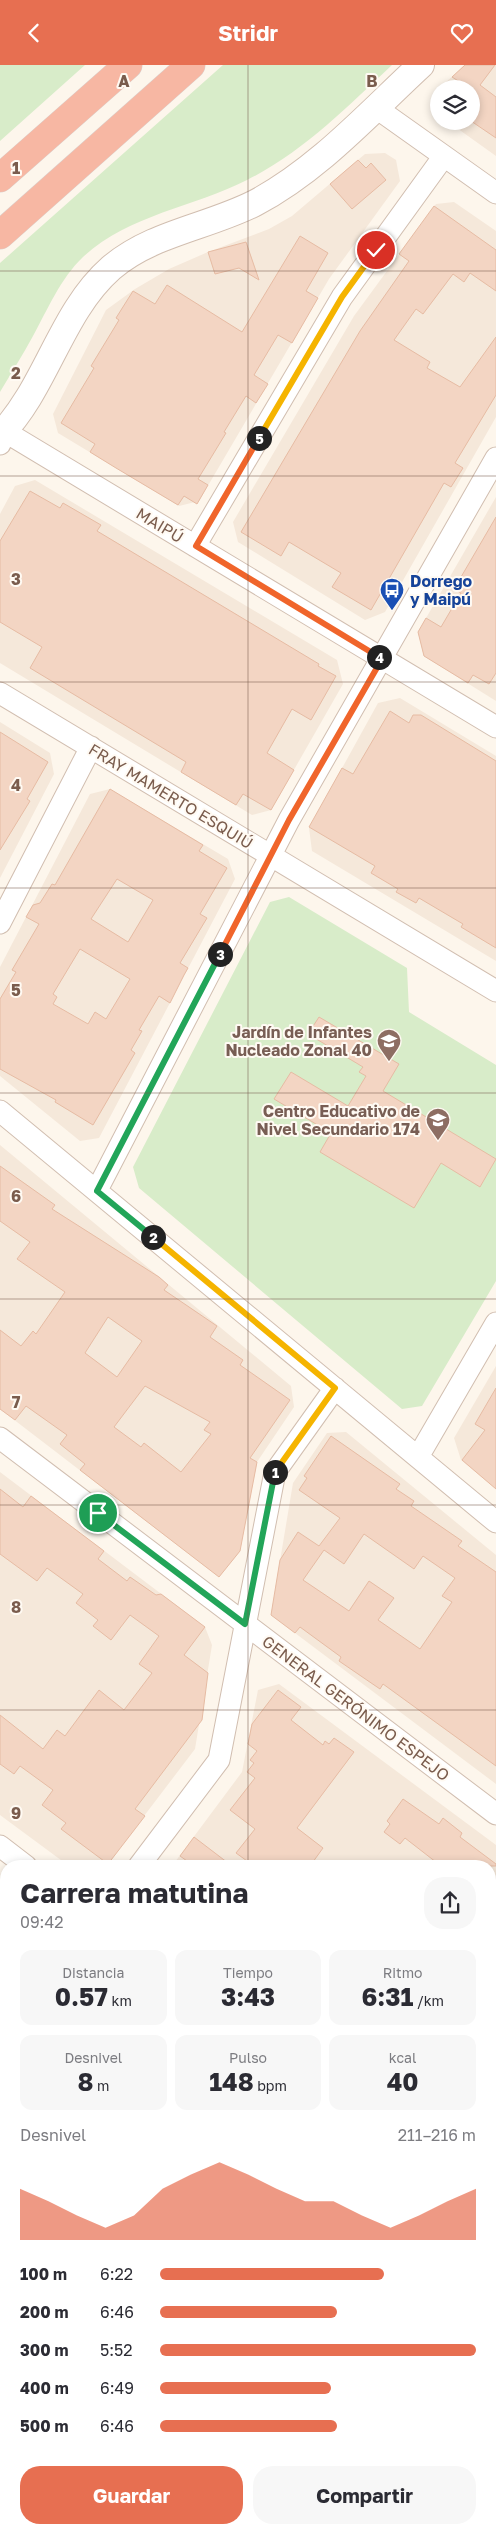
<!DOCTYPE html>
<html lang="es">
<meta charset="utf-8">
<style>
body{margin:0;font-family:"Golos Text",sans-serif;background:#f7f7f7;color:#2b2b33;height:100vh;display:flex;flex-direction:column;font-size:19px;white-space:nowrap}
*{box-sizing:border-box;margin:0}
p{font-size:16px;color:#7c7c81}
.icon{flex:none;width:28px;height:28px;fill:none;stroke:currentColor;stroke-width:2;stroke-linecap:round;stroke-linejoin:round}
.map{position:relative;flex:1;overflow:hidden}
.panel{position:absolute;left:0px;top:1795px;width:496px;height:674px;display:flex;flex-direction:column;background:#fff;border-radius:20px 20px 0 0;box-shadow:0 2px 8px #0003}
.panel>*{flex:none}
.fabs{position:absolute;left:430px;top:15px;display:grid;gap:10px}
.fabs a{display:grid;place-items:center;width:50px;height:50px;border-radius:50%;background:#fff;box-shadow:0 2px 8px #0003;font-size:25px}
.pin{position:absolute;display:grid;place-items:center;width:42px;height:42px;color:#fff;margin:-21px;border:2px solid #fff;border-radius:50%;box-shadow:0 1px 5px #0007}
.km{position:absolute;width:25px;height:25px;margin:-12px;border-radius:50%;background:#222;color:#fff;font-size:14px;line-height:25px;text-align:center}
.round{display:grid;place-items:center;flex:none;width:52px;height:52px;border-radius:20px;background:#f7f7f7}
.summary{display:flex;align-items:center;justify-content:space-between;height:85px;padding:0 20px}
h1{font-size:28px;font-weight:700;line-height:38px}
.stats{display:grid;grid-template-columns:repeat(3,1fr);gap:8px;height:85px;padding:5px 20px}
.stats div{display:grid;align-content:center;border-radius:12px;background:#f7f7f7;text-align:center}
.stats b{font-size:25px;font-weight:700}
.stats small{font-size:14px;font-weight:400}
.stats p{font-size:14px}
.chart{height:140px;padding:10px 20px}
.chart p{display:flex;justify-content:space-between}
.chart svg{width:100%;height:90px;margin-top:5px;fill:#e76f51;opacity:.7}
.primary-button{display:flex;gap:10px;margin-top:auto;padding:10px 20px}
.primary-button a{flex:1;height:58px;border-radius:20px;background:#e76f51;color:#fff;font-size:20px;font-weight:700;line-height:58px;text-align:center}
.primary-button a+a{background:#f7f7f7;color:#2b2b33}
ul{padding:0 20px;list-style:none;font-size:16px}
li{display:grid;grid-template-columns:80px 60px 1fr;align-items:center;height:38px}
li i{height:12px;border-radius:6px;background:#e76f51}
header{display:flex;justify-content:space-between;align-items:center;height:65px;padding:0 20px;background:#e76f51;color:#fff;font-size:22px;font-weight:700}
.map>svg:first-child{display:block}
.residential{fill:#f5e8da}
.green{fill:#d8ecc9}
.building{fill:#f3d5c3;stroke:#e6bba3;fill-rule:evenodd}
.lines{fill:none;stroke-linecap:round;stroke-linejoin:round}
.minor-casing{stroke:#d1beb0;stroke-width:23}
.tertiary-casing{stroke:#d1beb0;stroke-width:28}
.motorway-casing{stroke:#dad1cd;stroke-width:29}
.minor{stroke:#fff;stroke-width:21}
.tertiary{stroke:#fff;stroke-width:26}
.motorway{stroke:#f7b7a3;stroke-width:28}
.split-1-casing{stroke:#fff;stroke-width:10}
.split-2-casing{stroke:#fff;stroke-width:10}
.split-3-casing{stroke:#fff;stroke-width:10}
.split-4-casing{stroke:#fff;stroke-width:10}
.split-5-casing{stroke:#fff;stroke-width:10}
.split-6-casing{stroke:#fff;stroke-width:10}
.split-1{stroke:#22a559;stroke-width:6}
.split-2{stroke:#f5b400;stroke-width:6}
.split-3{stroke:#22a559;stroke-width:6}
.split-4{stroke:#f0652b;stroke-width:6}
.split-5{stroke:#f0652b;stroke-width:6}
.split-6{stroke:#f5b400;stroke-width:6}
.grid{fill:none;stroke:#7a5c4d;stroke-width:1;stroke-opacity:0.55}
.labels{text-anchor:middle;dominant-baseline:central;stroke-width:4;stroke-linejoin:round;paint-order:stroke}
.street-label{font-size:16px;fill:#7a5c4d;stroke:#fffaf3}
.transit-label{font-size:16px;font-weight:bold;fill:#164399;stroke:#fffaf3;text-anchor:start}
.education-label{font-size:16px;font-weight:bold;fill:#785e54;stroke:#fffaf3;text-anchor:end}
.grid-label{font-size:16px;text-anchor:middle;font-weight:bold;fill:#7a5c4d;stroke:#fffaf3;stroke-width:4;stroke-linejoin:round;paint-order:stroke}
</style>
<header><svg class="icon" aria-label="back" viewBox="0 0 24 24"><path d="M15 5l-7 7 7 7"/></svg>Stridr<svg class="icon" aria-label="heart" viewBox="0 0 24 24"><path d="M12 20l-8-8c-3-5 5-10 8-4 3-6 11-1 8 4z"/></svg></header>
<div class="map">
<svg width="496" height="2468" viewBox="0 0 496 2468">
<rect width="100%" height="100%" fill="#fdf6ec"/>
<path class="residential" d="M465 0H496V91L447 56H471V24H439V50L437 49 436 26Z
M385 88 396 95 400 116 329 214 199 436 179 441 58 368 53 349 106 245 135 224 169 204 208 187 269 164 292 151 365 89Z
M454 137 496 166V352L385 547 365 555 238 477 233 457 354 251 436 139Z
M35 415 337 595 343 619 271 745 252 750 0 598V449L15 421Z
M496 432V636L424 591 418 567Z
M400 633 496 691V896L312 786 309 763 378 638Z
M0 657 50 688 54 709 0 813Z
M110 724 228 794 235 814 99 1073 80 1076 0 1011V902L90 729Z
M0 1080 291 1321 294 1342 257 1397 240 1486 219 1512 0 1344Z
M496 1301V1424L461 1395 454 1373Z
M346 1367 496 1490V1719L271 1550 293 1418 327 1368Z
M0 1407 205 1562 212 1580 195 1684 106 1801H69L0 1750Z
M279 1619 496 1780V2097L490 2108V1801H172L242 1707 258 1625Z
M0 1814 6 1818V2046L0 2055Z
M6 2127V2203L0 2198V2136Z
M496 2212V2467L355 2468 354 2463 490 2462V2222Z
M0 2262 6 2266V2462H267L272 2468H0Z"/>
<path class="green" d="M0 0H85L0 76Z
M223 0H392C348 41 302 88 247 115 194 142 128 150 83 192 60 214 48 244 33 271 23 290 11 308 0 327V198Z
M289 832 407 903 409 947 496 1000V1216L422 1341 402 1344 139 1123 133 1102 270 837Z"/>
<path class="building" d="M465 0H495L480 20 496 32V73L471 56V24L452 12Z
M358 95 366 103 371 98 386 115 352 144 330 119Z
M434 141 496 185V226L470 208 464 217 453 209 423 249 416 244 394 275 430 297 427 303 460 322 496 272V330L455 398 463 403 451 422 444 418 371 545 332 522 341 508 289 477 281 491 241 467 360 266 409 196 399 189Z
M300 171 328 188 306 226 318 233 292 278 278 270 254 310 268 319 256 338 246 331 224 367 226 368 198 414 208 420 197 439 184 431 178 440 116 403 90 387 95 379 61 358 94 303 91 301 119 255 116 253 133 226 155 239 167 220 242 267Z
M246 177 259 215 239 203 215 209 208 187Z
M30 426 60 443 63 438 101 460 97 466 319 599 318 601 336 611 311 655 292 644 267 688 294 705 271 745 243 729 236 740 181 707 186 697 30 603 42 582 0 557V476Z
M496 452V608L489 619 473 610 468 618 424 591 418 567 426 553 441 562 461 528 454 524Z
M390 646 409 658 413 650H421L496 696V883L461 862 463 859 419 833 416 838 396 827 398 824 371 808 375 801 309 762 342 703 353 709Z
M0 667 48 697 27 734 30 736 0 785Z
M110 724 203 780 199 786 227 803 200 849 207 853 180 898 188 903 184 910 170 938 159 931 139 965 142 966 131 985 135 988 93 1060 55 1037 56 1035 0 1004V934L16 907 12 905 39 859 26 852 33 840 40 838 52 819 55 820ZM117 814 153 835 128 877 91 854ZM80 884 130 914 106 954 95 947 88 959 53 939 57 932 53 929Z
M319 952 399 999 383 1026 496 1094 480 1122 441 1098 414 1143 320 1087 331 1068 274 1034 291 1007 348 1041 366 1011 359 1007 363 1002 308 969Z
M0 1101 55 1140 52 1144 159 1212 168 1220 164 1225 217 1261 210 1272 243 1295 240 1300 290 1335 250 1393 257 1397 240 1486 219 1512 80 1405 85 1399 60 1379 67 1370 26 1341 15 1355 0 1344V1265L21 1281 33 1266 36 1269 65 1227 17 1194 30 1177 0 1156ZM108 1252 142 1276 117 1312 85 1288ZM145 1321 210 1357 204 1365 211 1369 181 1407 144 1378 141 1382 114 1362Z
M496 1323V1424L462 1395 485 1365 475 1359Z
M331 1371 400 1419 396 1424 414 1436 411 1441 462 1476 458 1481 496 1507V1701L383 1619 380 1624 339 1596 341 1592 300 1562 295 1568 271 1550 280 1495 298 1467 319 1481 340 1453 299 1425 307 1413 304 1411ZM364 1469 414 1504 423 1491 455 1513 442 1531 452 1537 420 1584 378 1555 394 1533 369 1516 349 1546 303 1515 324 1485 344 1499Z
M0 1424 23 1442 31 1431 104 1486 98 1494 127 1516 130 1512 156 1530 161 1529 205 1562 184 1590 208 1608 202 1655 135 1744 145 1751 108 1799 61 1764 66 1758 42 1740 53 1725 20 1701 14 1709 0 1699V1650L43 1684 57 1665 65 1671 99 1625 124 1645 152 1608 139 1599 159 1571 130 1550 111 1575 93 1561 98 1555 76 1538 83 1529 47 1503 37 1516 0 1489Z
M278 1625 301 1642 291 1655 323 1680 325 1676 329 1679 334 1673 354 1687 297 1763 323 1783 310 1801H254L236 1788 255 1764 230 1745 255 1713 247 1707 254 1698 250 1695 257 1686 248 1679 252 1659Z
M403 1734 439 1759 443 1753 462 1768 460 1772 496 1799V1801H441L405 1773 400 1779 384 1767 390 1759 387 1756Z
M194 1772 232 1801H194L180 1791Z"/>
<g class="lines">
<defs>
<path id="minor" d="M375 42 496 128
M0 379 4 366 496 662
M195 481 342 232 444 91
M0 628 496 926
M0 858 91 682
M0 1046 496 1457
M97 1125 289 755 496 393
M0 1373 496 1749
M418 1392 496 1258
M0 1781 26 1801
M139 1801 219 1695 275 1407 335 1323
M0 2095 6 2086
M490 2163 496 2152
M0 2229 6 2233
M309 2462 316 2468"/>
<path id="tertiary" d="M0 370C47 322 60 248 111 203 152 168 208 162 255 138 318 105 369 48 421 0"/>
<path id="motorway" d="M0 113 128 0
M0 170 191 0"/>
</defs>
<use href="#minor" class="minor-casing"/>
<use href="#tertiary" class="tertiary-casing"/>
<use href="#motorway" class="motorway-casing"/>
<use href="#minor" class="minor"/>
<use href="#tertiary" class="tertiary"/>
<use href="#motorway" class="motorway"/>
</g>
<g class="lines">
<defs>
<path id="split-1" d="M98 1448 245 1559 275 1407"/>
<path id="split-2" d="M153 1172 335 1323 275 1407"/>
<path id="split-3" d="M153 1172 97 1126 220 889"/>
<path id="split-4" d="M220 889 289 755 382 594 379 592"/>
<path id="split-5" d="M259 373 196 481 379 592"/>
<path id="split-6" d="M259 373 342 232 376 185"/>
</defs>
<use href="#split-1" class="split-1-casing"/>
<use href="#split-2" class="split-2-casing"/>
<use href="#split-3" class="split-3-casing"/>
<use href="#split-4" class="split-4-casing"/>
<use href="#split-5" class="split-5-casing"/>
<use href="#split-6" class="split-6-casing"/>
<use href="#split-1" class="split-1"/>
<use href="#split-2" class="split-2"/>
<use href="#split-3" class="split-3"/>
<use href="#split-4" class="split-4"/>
<use href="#split-5" class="split-5"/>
<use href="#split-6" class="split-6"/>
</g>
<path class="grid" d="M248 0V1801M0 206H496M0 411H496M0 617H496M0 823H496M0 1028H496M0 1234H496M0 1440H496M0 1645H496M0 1851H6M490 1851H496M0 2057H6M490 2057H496M0 2262H6M490 2262H496M248 2462V2468"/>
<defs>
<symbol id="bus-pin" viewBox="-11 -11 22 30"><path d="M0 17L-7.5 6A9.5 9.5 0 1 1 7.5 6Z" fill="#1a4fb4" stroke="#fffaf3"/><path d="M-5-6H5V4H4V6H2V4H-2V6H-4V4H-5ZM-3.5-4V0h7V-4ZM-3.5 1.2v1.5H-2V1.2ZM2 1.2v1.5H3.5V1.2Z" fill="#fff"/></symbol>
<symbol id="school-pin" viewBox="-11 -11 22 30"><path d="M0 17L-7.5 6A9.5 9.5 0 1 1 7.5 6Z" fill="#8d6e63" stroke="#fffaf3"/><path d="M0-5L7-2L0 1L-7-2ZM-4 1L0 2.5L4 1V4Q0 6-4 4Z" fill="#fff"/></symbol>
</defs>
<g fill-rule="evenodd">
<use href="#bus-pin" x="378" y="511" width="28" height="38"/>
<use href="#school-pin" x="375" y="962" width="28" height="38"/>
<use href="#school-pin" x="424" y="1041" width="28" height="38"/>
</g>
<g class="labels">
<g class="street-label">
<text transform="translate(160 460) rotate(31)">MAIPÚ</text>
<text transform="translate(171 731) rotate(31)">FRAY MAMERTO ESQUIÚ</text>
<text transform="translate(356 1643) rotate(37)">GENERAL GERÓNIMO ESPEJO</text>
</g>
<g class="transit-label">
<text x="410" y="516">Dorrego<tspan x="410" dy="18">y Maipú</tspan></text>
</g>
<g class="education-label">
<text x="372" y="967">Jardín de Infantes<tspan x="372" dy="18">Nucleado Zonal 40</tspan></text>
<text x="420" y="1046">Centro Educativo de<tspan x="420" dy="18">Nivel Secundario 174</tspan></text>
</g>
</g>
<g class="grid-label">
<text x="124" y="22">A</text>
<text x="372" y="22">B</text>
<text x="16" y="109">1</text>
<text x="16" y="314">2</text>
<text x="16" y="520">3</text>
<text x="16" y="726">4</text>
<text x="16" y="931">5</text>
<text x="16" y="1137">6</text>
<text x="16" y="1343">7</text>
<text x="16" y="1548">8</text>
<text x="16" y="1754">9</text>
</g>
</svg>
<div class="fabs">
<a><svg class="icon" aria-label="layers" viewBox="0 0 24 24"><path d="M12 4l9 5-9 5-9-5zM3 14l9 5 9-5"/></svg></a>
</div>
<div class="pin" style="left:98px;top:1448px;background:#1e9e55"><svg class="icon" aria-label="arrive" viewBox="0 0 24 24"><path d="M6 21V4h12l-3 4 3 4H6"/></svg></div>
<div class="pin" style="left:376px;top:185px;background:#d93025"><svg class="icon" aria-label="check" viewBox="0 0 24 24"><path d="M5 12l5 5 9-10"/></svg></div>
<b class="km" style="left:275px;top:1407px">1</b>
<b class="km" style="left:153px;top:1172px">2</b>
<b class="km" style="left:220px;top:889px">3</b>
<b class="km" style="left:379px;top:592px">4</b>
<b class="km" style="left:259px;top:373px">5</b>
<section class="panel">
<div class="summary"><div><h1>Carrera matutina</h1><p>09:42</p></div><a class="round"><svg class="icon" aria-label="share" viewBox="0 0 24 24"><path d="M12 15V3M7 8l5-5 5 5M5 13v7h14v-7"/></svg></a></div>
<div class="stats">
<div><p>Distancia</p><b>0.57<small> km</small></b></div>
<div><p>Tiempo</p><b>3:43</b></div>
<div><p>Ritmo</p><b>6:31<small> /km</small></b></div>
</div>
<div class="stats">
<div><p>Desnivel</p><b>8<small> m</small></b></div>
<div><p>Pulso</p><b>148<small> bpm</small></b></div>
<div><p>kcal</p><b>40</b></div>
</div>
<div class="chart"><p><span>Desnivel</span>211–216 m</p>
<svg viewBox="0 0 160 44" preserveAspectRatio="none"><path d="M0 44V19L10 25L20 32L30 38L40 32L50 19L60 12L70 6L80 12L90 19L100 25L110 25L120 32L130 38L140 32L150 25L160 19V44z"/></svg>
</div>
<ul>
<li><b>100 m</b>6:22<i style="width:71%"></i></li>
<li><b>200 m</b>6:46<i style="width:56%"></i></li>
<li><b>300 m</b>5:52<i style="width:100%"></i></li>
<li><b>400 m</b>6:49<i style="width:54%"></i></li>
<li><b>500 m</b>6:46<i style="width:56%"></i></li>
</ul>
<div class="primary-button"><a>Guardar</a><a>Compartir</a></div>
</section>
</div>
